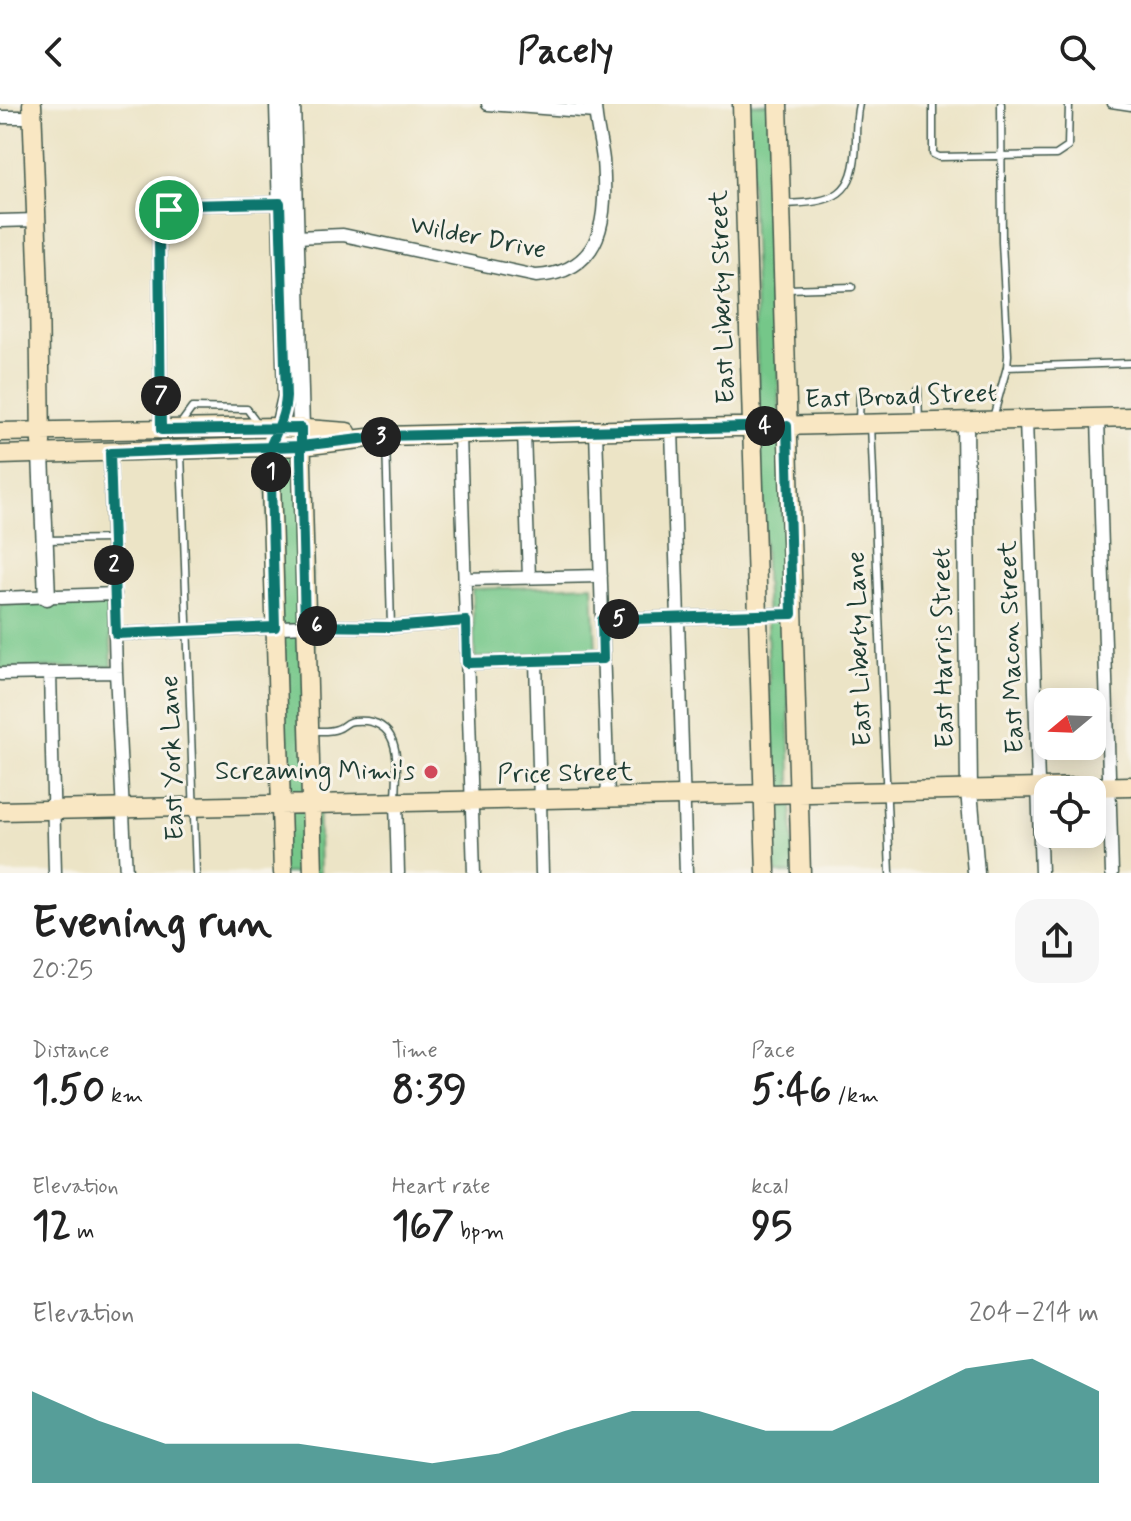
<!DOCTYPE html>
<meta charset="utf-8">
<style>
body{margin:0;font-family:Mynerve,sans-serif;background:#f6f6f6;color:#222;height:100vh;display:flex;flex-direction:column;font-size:30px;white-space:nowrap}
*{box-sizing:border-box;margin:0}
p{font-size:26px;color:#767676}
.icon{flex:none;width:44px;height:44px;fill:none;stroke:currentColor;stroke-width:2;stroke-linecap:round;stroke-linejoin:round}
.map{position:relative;height:769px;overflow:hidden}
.panel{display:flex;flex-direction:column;background:#fff;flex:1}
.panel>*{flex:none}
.needle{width:52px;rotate:251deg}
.fabs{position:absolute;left:1034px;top:584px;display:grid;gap:16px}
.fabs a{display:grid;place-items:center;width:72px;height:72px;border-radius:16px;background:#fff;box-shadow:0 4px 20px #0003;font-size:40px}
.pin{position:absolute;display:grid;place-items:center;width:68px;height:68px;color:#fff;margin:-34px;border:4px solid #fff;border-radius:50%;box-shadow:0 2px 8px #0007}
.km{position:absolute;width:40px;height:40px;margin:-20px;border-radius:50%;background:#222;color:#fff;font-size:22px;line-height:40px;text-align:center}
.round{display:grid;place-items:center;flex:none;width:84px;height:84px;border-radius:24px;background:#f6f6f6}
.headline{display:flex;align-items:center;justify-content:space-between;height:136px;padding:0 32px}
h1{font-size:44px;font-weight:700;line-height:60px}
.metrics{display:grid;grid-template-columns:repeat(3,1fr);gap:12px;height:136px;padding:8px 32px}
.metrics div{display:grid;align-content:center}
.metrics b{font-size:40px;font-weight:700}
.metrics small{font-size:22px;font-weight:400}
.metrics p{font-size:22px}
.chart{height:224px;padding:16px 32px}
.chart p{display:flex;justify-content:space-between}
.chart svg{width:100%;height:144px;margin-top:8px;fill:#0f766e;opacity:.7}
header{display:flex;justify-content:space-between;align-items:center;height:104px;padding:0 32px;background:#fff;font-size:36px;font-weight:700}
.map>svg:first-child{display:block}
.green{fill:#75c789;stroke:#4a825e;stroke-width:2}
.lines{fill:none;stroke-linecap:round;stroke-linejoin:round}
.service-casing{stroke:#3e564a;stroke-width:9}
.minor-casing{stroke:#3e564a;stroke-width:15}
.tertiary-casing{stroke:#3e564a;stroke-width:19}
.secondary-casing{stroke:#3e564a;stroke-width:21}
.service{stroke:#fff;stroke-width:6}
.minor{stroke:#fff;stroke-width:12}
.tertiary{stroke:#fff;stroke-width:16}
.secondary{stroke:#f9e7c3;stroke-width:18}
.route-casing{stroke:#fff;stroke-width:16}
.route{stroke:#0f766e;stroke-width:10}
.poi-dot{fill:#d1495b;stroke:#f7f3e8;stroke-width:3}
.labels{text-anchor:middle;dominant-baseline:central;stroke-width:6;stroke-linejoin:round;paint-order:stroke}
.street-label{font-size:26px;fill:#1f3d34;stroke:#f7f3e8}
.poi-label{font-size:26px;fill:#1f3d34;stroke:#f7f3e8;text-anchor:end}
</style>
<header><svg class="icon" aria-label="back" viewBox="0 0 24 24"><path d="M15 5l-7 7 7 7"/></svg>Pacely<svg class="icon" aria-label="search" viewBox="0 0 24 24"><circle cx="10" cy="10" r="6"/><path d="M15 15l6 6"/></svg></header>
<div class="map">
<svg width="1131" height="769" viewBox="0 0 1131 769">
<rect width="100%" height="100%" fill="#f7f3e8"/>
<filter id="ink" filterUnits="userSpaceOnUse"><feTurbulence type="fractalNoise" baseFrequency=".0125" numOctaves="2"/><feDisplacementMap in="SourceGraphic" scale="16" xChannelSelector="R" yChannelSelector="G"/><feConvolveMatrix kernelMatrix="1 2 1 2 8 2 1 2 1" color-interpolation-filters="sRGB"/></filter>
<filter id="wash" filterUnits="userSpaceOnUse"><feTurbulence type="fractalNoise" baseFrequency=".006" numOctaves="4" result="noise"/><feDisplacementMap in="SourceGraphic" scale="32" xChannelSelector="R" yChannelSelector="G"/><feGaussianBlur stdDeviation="1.8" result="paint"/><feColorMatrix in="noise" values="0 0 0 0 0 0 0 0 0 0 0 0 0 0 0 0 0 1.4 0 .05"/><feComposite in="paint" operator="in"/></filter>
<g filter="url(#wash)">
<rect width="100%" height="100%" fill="#ece4c6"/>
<path class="green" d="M748 0H770L794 769H776Z
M309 347 320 769H280L266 351Z
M593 481 596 549 475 554 472 485Z
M109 497 112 562 0 565V501Z"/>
</g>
<g filter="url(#ink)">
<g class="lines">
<defs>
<path id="service" d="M933 0V50L939 53 1056 51 1068 43 1069 0
M1111 0 1131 3
M784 100C835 98 855 93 856 37 856 25 856 12 859 0
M787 185 852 183
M1007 263 1131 259
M918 285 919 318
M993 314 1007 263 1008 251 1002 138 1001 0
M859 317 860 288
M871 321 890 769
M179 322 192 304 247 305 259 321
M386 335 391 523
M181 349 196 769
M45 436 114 435
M312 627C320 627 330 628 337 625 344 623 346 617 354 617 404 612 397 661 396 696"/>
<path id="minor" d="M488 0 595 8
M0 13H32
M0 117 36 116
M296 133 343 131 536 172C605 168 607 112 603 56 601 37 595 19 595 0
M1098 314 1112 769
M1026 316 1041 769
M672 325 686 769
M161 326 159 130 164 111 178 102 188 101 287 99
M596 327 608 695
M524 329 529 474
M460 331 474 769
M110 349 116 568 126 769
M465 475 601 472
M0 494 115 490
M602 516 792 510
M116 530 305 522 391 523 466 517
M536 557 542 769
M467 559 603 555
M50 569 55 769
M0 570 116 568
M396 698 398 769"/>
<path id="tertiary" d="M278 0 286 293 279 323
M292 0 301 324
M965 317 969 686 976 769
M41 350 47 493"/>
<path id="secondary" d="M32 0 39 188 41 339
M742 0 766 769
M778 0 801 769
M279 323 270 343 283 769
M301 324 313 769
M0 328 279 323 347 328
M0 351 301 342 385 332 1131 313
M0 707 1131 682"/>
</defs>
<use href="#service" class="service-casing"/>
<use href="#minor" class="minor-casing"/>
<use href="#tertiary" class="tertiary-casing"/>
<use href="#secondary" class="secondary-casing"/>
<use href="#service" class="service"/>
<use href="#minor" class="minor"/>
<use href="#tertiary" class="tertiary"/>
<use href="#secondary" class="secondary"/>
</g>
</g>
<g class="lines" filter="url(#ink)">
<defs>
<path id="route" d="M169 106 188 101 280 99 286 293C285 311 277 327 270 343L275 523 116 530 110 349 301 342 385 332 787 322 792 510 602 516 603 555 467 559 466 517 391 523 305 522 301 354V324L161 326 159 130 161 119 169 106"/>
</defs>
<use href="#route" class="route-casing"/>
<use href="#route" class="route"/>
</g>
<circle class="poi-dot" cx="431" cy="668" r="8"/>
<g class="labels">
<g class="street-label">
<text transform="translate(478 134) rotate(11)">Wilder Drive</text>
<text transform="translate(723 193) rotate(-92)">East Liberty Street</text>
<text transform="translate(901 293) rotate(-2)">East Broad Street</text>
<text transform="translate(1012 543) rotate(-92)">East Macon Street</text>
<text transform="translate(944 544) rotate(-91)">East Harris Street</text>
<text transform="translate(860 545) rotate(-92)">East Liberty Lane</text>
<text transform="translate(173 654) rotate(-92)">East York Lane</text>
<text transform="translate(565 670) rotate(-1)">Price Street</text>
</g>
<g class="poi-label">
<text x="415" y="668">Screaming Mimi's</text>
</g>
</g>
</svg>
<div class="fabs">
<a><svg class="needle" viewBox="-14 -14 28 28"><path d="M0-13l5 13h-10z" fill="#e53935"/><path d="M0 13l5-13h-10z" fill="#767676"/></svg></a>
<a><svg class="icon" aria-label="locate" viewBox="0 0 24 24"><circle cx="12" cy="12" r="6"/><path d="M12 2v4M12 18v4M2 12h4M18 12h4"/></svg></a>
</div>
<div class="pin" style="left:169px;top:106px;background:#1e9e55"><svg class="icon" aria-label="arrive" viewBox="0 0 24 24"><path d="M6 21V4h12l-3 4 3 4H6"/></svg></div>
<b class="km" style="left:271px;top:368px">1</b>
<b class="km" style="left:114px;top:461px">2</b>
<b class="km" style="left:381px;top:333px">3</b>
<b class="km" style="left:765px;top:322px">4</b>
<b class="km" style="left:619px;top:515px">5</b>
<b class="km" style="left:317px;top:522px">6</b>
<b class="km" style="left:161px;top:292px">7</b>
</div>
<section class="panel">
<div class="headline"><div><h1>Evening run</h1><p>20:25</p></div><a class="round"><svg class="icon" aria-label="share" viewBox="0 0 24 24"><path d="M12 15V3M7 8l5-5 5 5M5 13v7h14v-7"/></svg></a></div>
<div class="metrics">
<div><p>Distance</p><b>1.50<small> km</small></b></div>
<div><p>Time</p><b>8:39</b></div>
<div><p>Pace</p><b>5:46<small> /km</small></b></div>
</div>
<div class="metrics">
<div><p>Elevation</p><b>12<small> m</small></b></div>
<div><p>Heart rate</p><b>167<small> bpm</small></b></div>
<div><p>kcal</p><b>95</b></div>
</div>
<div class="chart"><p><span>Elevation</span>204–214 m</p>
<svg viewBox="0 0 160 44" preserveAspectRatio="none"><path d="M0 44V16L10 25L20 32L30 32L40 32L50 35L60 38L70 35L80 28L90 22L100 22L110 28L120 28L130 19L140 9L150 6L160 16V44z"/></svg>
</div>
</section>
